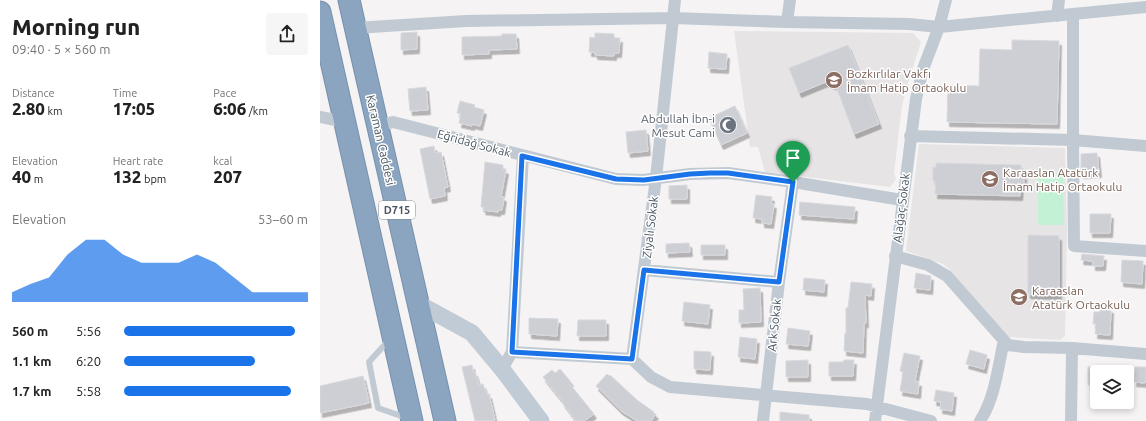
<!DOCTYPE html>
<meta charset="utf-8">
<style>
body{margin:0;font-family:Ubuntu,sans-serif;background:#f6f6f6;color:#222;height:100vh;display:flex;flex-direction:column;font-size:15px;white-space:nowrap}
*{box-sizing:border-box;margin:0}
p{font-size:13px;color:#767676}
.icon{flex:none;width:22px;height:22px;fill:none;stroke:currentColor;stroke-width:2;stroke-linecap:round;stroke-linejoin:round}
.map{position:relative;flex:1;overflow:hidden}
.details{display:flex;flex-direction:column;background:#fff;width:320px}
.details>*{flex:none}
.controls{position:absolute;left:770px;top:365px;display:grid;gap:8px}
.controls a{display:grid;place-items:center;width:44px;height:44px;border-radius:4px;background:#fff;box-shadow:0 2px 6px #0003;font-size:20px}
.pin{position:absolute;display:grid;place-items:center;width:34px;height:34px;color:#fff;margin:-41px -17px;border-radius:50% 50% 50% 0;rotate:-45deg;box-shadow:0 0 4px #0007}
.pin .icon{rotate:45deg}
.round{display:grid;place-items:center;flex:none;width:42px;height:42px;border-radius:4px;background:#f6f6f6}
.summary{display:flex;align-items:center;justify-content:space-between;height:68px;padding:0 12px}
h1{font-size:22px;font-weight:800;line-height:30px}
.figures{display:grid;grid-template-columns:repeat(3,1fr);gap:6px;height:68px;padding:4px 12px}
.figures div{display:grid;align-content:center}
.figures b{font-size:17px;font-weight:800}
.figures small{font-size:11px;font-weight:400}
.figures p{font-size:11px}
.chart{height:112px;padding:8px 12px}
.chart p{display:flex;justify-content:space-between}
.chart svg{width:100%;height:72px;margin-top:4px;fill:#1a73e8;opacity:.7}
ul{padding:0 12px;list-style:none;font-size:13px}
li{display:grid;grid-template-columns:64px 48px 1fr;align-items:center;height:30px}
li i{height:10px;border-radius:5px;background:#1a73e8}
main{display:flex;flex:1;min-height:0}
.map>svg:first-child{display:block}
.education{fill:#e6e4e5}
.green{fill:#c3f1d5}
.building{fill:#cdcfd5;stroke:#d7d9de;filter:url(#shadow)}
.lines{fill:none;stroke-linecap:round;stroke-linejoin:round}
.highway-casing{stroke:#7690ad;stroke-width:23}
.lane{stroke:#c1cad2;stroke-width:6}
.street{stroke:#c1cad2;stroke-width:12}
.secondary{stroke:#c1cbd6;stroke-width:17}
.highway{stroke:#8ba5c1;stroke-width:21}
.route-casing{stroke:#fff;stroke-width:8}
.route{stroke:#1a73e8;stroke-width:5}
.labels{text-anchor:middle;dominant-baseline:central;stroke-width:3;stroke-linejoin:round;paint-order:stroke}
.shield{fill:#fff;stroke:#808990;stroke-width:1}
.shield-label{font-size:11px;font-weight:bold;fill:#4a5661}
.education-label{font-size:12px;fill:#785e54;stroke:#fff;text-anchor:start}
.worship-label{font-size:12px;fill:#5b616d;stroke:#fff;text-anchor:end}
.street-label{font-size:12px;fill:#4a5661;stroke:#fff}
</style>
<main>
<section class="details">
<div class="summary"><div><h1>Morning run</h1><p>09:40 · 5 × 560 m</p></div><a class="round"><svg class="icon" aria-label="share" viewBox="0 0 24 24"><path d="M12 15V3M7 8l5-5 5 5M5 13v7h14v-7"/></svg></a></div>
<div class="figures">
<div><p>Distance</p><b>2.80<small> km</small></b></div>
<div><p>Time</p><b>17:05</b></div>
<div><p>Pace</p><b>6:06<small> /km</small></b></div>
</div>
<div class="figures">
<div><p>Elevation</p><b>40<small> m</small></b></div>
<div><p>Heart rate</p><b>132<small> bpm</small></b></div>
<div><p>kcal</p><b>207</b></div>
</div>
<div class="chart"><p><span>Elevation</span>53–60 m</p>
<svg viewBox="0 0 160 44" preserveAspectRatio="none"><path d="M0 44V38L10 33L20 29L30 15L40 6L50 6L60 15L70 20L80 20L90 20L100 15L110 20L120 29L130 38L140 38L150 38L160 38V44z"/></svg>
</div>
<ul>
<li><b>560 m</b>5:56<i style="width:93%"></i></li>
<li><b>1.1 km</b>6:20<i style="width:71%"></i></li>
<li><b>1.7 km</b>5:58<i style="width:91%"></i></li>
</ul>
</section>
<div class="map">
<svg width="826" height="421" viewBox="0 0 826 421">
<defs>
<filter id="shadow"><feDropShadow dx="2.5" dy="4.5" stdDeviation="0" flood-color="#0004"/></filter>
</defs>
<rect width="100%" height="100%" fill="#f5f3f3"/>
<path class="education" d="M414 31 593 33 601 42 588 83 582 105 574 173 576 179 570 187 445 172 438 147H430Z
M599 144 745 148 747 230 745 336 740 340 689 337 684 334 628 268 623 264 586 251Z"/>
<path class="green" d="M718 174H743L744 225H718Z"/>
<path class="building" d="M97 32V49L81 50V33Z
M275 33 294 34V38H300L299 53H294V56L275 55V52H269L270 37 275 38Z
M182 34H196L197 49 169 50V54L142 55V37L182 36Z
M692 40 739 41 737 124 627 122 628 85 659 86 660 49 692 50Z
M528 45 559 124 534 134 516 86 506 82 479 93 469 68Z
M389 52 407 54 406 69 388 68Z
M106 87 108 110 90 111 88 89Z
M140 101 155 105 154 107 164 110 160 126 152 124V126L139 123 141 114 137 113Z
M415 106 427 133 401 145 389 118Z
M326 130 328 151 308 153 306 132Z
M114 146 115 153 121 152 128 187 124 188 125 196 110 199 100 149Z
M777 153 779 173 761 174V154Z
M165 162 183 165V169L186 170 181 197H184L182 210H178V212L163 210 164 207H161Z
M616 163 701 165V175H704V185H701L700 196 615 194 616 181H613V167L616 168Z
M367 185V199H349V186Z
M436 195 452 197 451 204H454L451 224 442 223V219L433 218Z
M480 202 535 207 534 219 479 215Z
M770 214H791L790 233H770Z
M708 235 739 236V295L708 294Z
M369 243 370 252 346 253V244Z
M381 245H405V255H381Z
M762 254 784 256 783 266H773V261L761 260Z
M802 260 823 261 822 284 801 282Z
M596 273 611 276 610 290 594 288Z
M484 278 505 280 504 292 483 290Z
M531 282 552 284 551 296 545 295 546 323H544L543 353 524 351 525 333H526V308H528Z
M440 288 441 322 419 323V310H424L423 289Z
M364 302 390 305 388 324 362 321Z
M780 308 791 309 790 335 775 334 776 324H773L774 312H780Z
M209 318 238 319 237 336 209 334Z
M258 320H286V336H257Z
M468 328 490 331 488 346 466 344Z
M420 337 437 339 435 359 418 357Z
M650 350 667 355 664 369 646 364Z
M374 351 391 352 390 370 374 369Z
M584 353 600 356 595 381 599 382 598 394 580 391 583 372 580 371Z
M488 360V377H466V361Z
M524 360H534L533 376H509V362H523Z
M152 365 153 372H155L159 385 163 384 165 390H167V395L169 394 175 420 155 421 142 367Z
M768 367H777V385H768Z
M815 367H826V381L825 383 814 382Z
M240 369 251 382 249 383 274 414 264 421H256L242 402H243L223 377 232 370 235 373Z
M287 374 289 376 290 375 317 400 334 412 333 413 336 414 331 421H317L300 410 276 386Z
M43 376 49 403 0 413V386Z
M616 390 634 393 632 411 620 409 621 402 614 401Z
M460 412 489 415V421H460Z"/>
<g class="lines">
<defs>
<path id="highway" d="M29 0 125 421
M0 12 92 421"/>
</defs>
<use href="#highway" class="highway-casing"/>
<path class="lane" d="M69 340 49 362 58 408 87 418"/>
<path class="street" d="M737 16 739 0
M467 22 470 0
M35 28 146 21 353 18 467 22 589 24 619 27 753 14
M0 117 25 122
M58 126 73 122 296 179 323 180 370 174 408 173 473 182 582 200
M590 136 753 140V14L826 7
M826 146 753 140 754 246 826 251
M575 256 608 265 627 276 688 345 704 347 752 348 826 354
M324 270 459 282
M192 352 203 156
M312 359 336 178 355 0
M182 369 192 352 312 359 331 377 350 387 547 404 611 421
M443 421 459 282 473 182
M555 421 596 99 603 69 619 27 626 0
M660 421C675 398 678 367 684 340
M751 421 752 348"/>
<path class="secondary" d="M99 304 152 333 182 369 221 421"/>
<use href="#highway" class="highway"/>
</g>
<g class="lines">
<defs>
<path id="route" d="M202 156 296 179 324 180 370 174 390 173H408L473 182 459 282 324 270 312 359 192 352Z"/>
</defs>
<use href="#route" class="route-casing"/>
<use href="#route" class="route"/>
</g>
<defs>
<symbol id="school-disc" viewBox="-11 -11 22 22"><circle r="9.5" fill="#8d6e63" stroke="#fff"/><path d="M0-5L7-2L0 1L-7-2ZM-4 1L0 2.5L4 1V4Q0 6-4 4Z" fill="#fff"/></symbol>
<symbol id="mosque-disc" viewBox="-11 -11 22 22"><circle r="9.5" fill="#6b7280" stroke="#fff"/><path d="M3.5-4.9A6 6 0 1 0 3.5 4.9A5 5 0 1 1 3.5-4.9Z" fill="#fff"/></symbol>
</defs>
<g fill-rule="evenodd">
<use href="#school-disc" x="504" y="70" width="20" height="20"/>
<use href="#mosque-disc" x="398" y="115" width="20" height="20"/>
<use href="#school-disc" x="660" y="169" width="20" height="20"/>
<use href="#school-disc" x="689" y="287" width="20" height="20"/>
</g>
<g class="labels">
<rect class="shield" x="59" y="201" width="36" height="18" rx="3"/>
<g class="shield-label">
<text x="77" y="210">D715</text>
</g>
<g class="education-label">
<text x="527" y="73">Bozkırlılar Vakfı<tspan x="527" dy="14">İmam Hatip Ortaokulu</tspan></text>
<text x="683" y="172">Karaaslan Atatürk<tspan x="683" dy="14">İmam Hatip Ortaokulu</tspan></text>
<text x="712" y="290">Karaaslan<tspan x="712" dy="14">Atatürk Ortaokulu</tspan></text>
</g>
<g class="worship-label">
<text x="395" y="118">Abdullah İbn-i<tspan x="395" dy="14">Mesut Cami</tspan></text>
</g>
<g class="street-label">
<text transform="translate(61 140) rotate(77)">Karaman Caddesi</text>
<text transform="translate(154 143) rotate(15)">Eğridağ Sokak</text>
<text transform="translate(581 208) rotate(-83)">Alağaç Sokak</text>
<text transform="translate(330 227) rotate(-83)">Ziyalı Sokak</text>
<text transform="translate(454 325) rotate(-84)">Ark Sokak</text>
</g>
</g>
</svg>
<div class="controls">
<a><svg class="icon" aria-label="layers" viewBox="0 0 24 24"><path d="M12 4l9 5-9 5-9-5zM3 14l9 5 9-5"/></svg></a>
</div>
<div class="pin" style="left:473px;top:182px;background:#1e9e55"><svg class="icon" aria-label="arrive" viewBox="0 0 24 24"><path d="M6 21V4h12l-3 4 3 4H6"/></svg></div>
</div>
</main>
